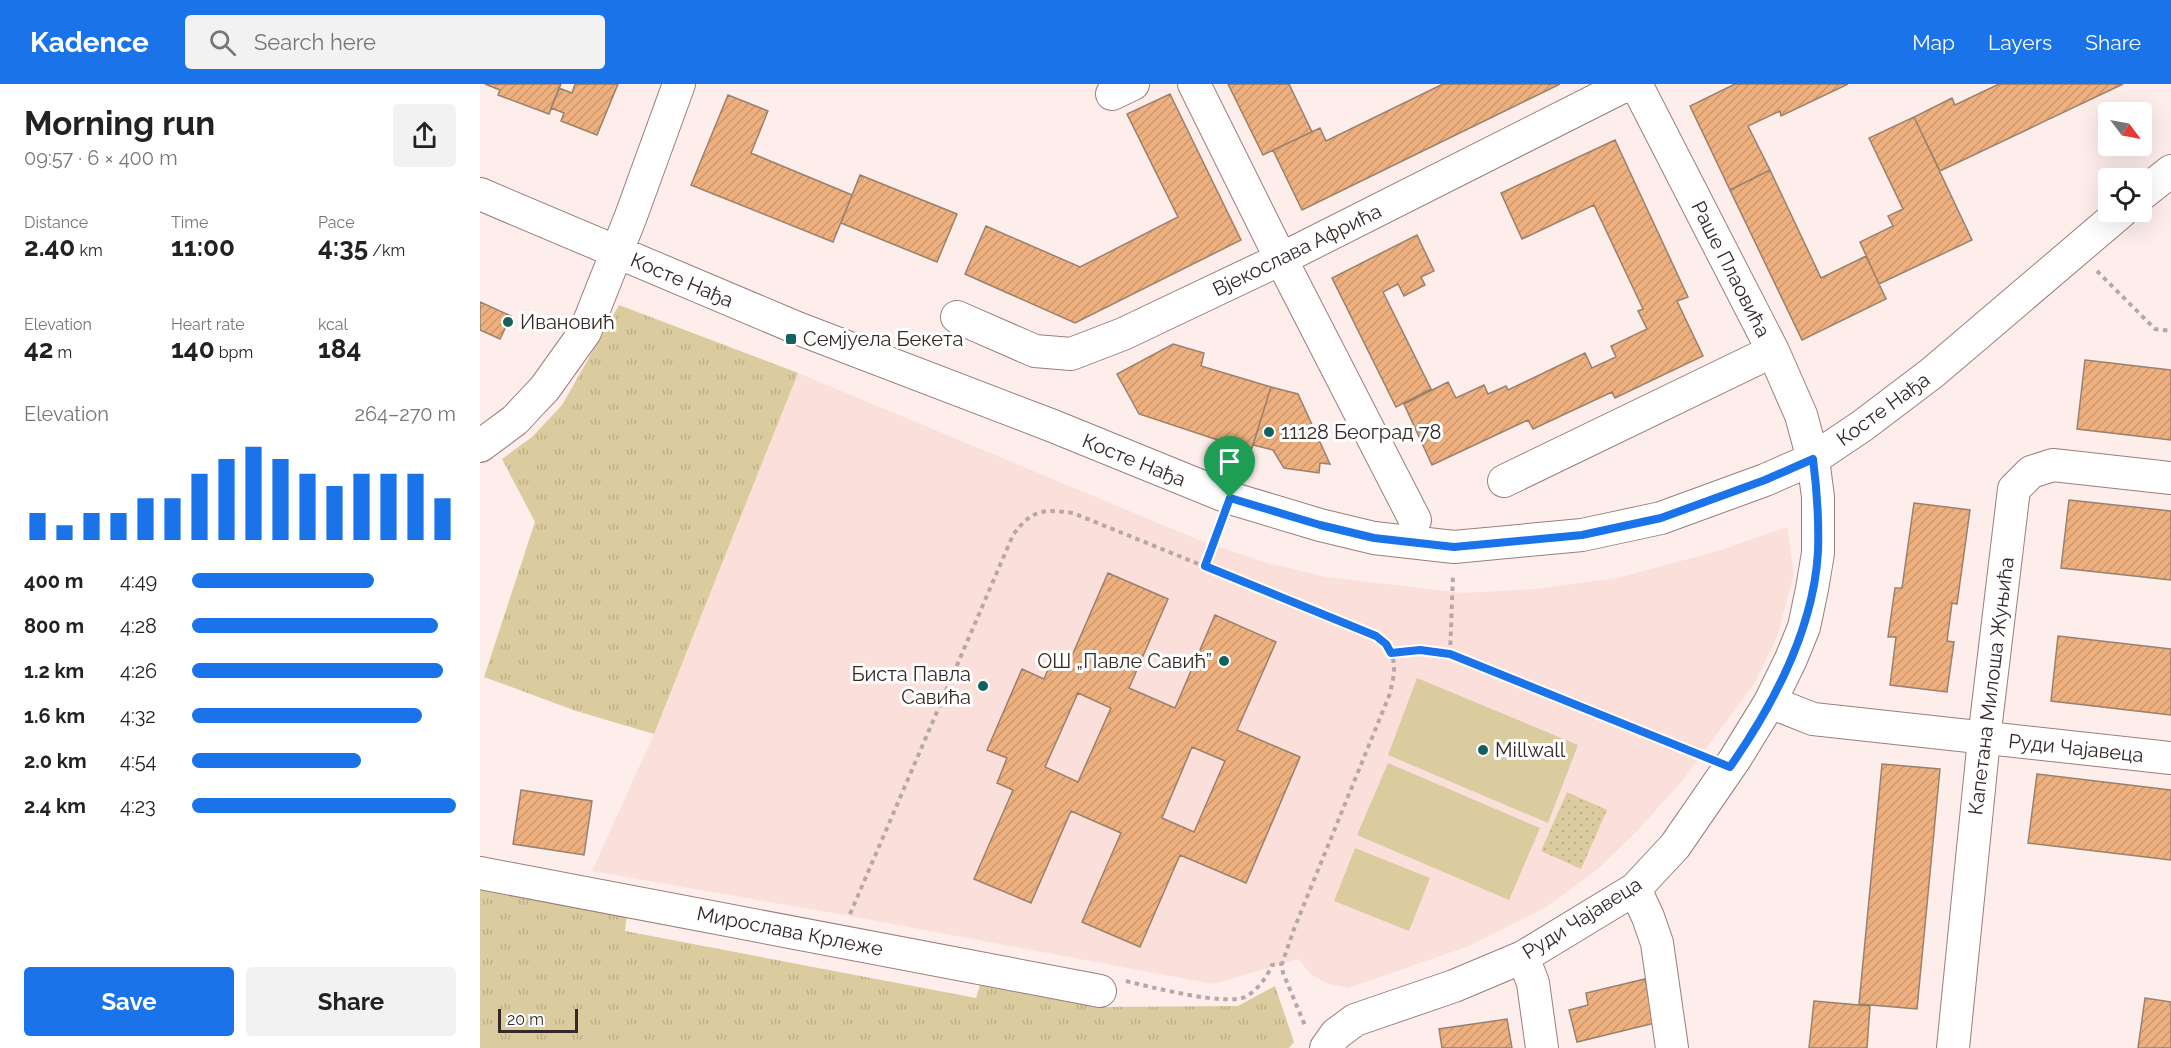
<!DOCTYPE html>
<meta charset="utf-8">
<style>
body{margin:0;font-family:Raleway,sans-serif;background:#f2f2f2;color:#222;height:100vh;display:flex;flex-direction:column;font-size:22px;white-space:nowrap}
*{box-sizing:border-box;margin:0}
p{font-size:20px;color:#767676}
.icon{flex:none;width:33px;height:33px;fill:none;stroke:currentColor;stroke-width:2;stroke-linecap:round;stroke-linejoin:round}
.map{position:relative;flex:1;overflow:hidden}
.panel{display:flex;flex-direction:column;background:#fff;width:480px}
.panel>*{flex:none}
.needle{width:39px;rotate:122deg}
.buttons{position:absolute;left:1618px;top:18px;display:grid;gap:12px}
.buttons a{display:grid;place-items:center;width:54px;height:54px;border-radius:6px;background:#fff;box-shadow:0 6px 24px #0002;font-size:30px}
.scale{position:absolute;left:18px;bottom:15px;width:80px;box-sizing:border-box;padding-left:6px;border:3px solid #352826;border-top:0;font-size:16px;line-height:21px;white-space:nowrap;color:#352826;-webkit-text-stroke:4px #fff;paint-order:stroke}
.pin{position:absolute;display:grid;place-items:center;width:51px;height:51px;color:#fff;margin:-62px -26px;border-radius:50% 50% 50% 0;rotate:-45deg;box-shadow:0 0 6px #0007}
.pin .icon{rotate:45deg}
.round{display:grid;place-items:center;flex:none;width:63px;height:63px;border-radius:6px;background:#f2f2f2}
.headline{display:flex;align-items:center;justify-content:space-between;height:102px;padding:0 24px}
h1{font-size:33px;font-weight:700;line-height:45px}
.figures{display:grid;grid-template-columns:repeat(3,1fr);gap:9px;height:102px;padding:6px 24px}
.figures div{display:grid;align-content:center}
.figures b{font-size:26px;font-weight:700}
.figures small{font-size:16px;font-weight:400}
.figures p{font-size:16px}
.chart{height:168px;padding:12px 24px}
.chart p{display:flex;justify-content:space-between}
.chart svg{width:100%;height:108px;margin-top:6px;stroke:#1a73e8;stroke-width:6}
.primary-button{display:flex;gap:12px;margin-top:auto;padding:12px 24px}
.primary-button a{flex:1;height:69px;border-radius:6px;background:#1a73e8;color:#fff;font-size:24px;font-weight:700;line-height:69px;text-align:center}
.primary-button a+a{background:#f2f2f2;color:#222}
ul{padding:0 24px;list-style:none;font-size:20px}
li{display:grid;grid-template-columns:96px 72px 1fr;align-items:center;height:45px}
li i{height:15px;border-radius:8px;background:#1a73e8}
header{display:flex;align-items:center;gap:36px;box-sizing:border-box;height:84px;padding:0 30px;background:#1a73e8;color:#fff}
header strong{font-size:28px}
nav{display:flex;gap:33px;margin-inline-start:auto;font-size:21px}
.search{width:420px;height:54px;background:#f2f2f2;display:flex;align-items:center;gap:15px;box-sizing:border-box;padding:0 21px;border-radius:6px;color:#767676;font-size:22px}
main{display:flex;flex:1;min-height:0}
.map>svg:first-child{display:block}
.built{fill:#fadfdb}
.grass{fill:url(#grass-tufts)}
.park{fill:url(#park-dots)}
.garden{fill:#dbcc9f}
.building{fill:url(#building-hatch);stroke:#9a816e;stroke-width:1.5;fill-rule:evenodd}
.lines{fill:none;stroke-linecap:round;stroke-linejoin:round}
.minor-casing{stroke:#9d7d79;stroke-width:34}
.path{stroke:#b6a8a6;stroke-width:4;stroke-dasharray:4.5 4.5;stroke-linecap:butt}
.minor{stroke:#fff;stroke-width:32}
.route-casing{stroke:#fff;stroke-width:12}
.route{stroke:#1a73e8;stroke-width:8}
.poi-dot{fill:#14625d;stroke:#fff;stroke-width:2}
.labels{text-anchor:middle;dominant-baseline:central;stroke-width:6;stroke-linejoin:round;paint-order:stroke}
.street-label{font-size:20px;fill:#352826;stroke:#fff}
.poi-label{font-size:20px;fill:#352826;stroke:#fff;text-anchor:start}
</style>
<header>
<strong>Kadence</strong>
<div class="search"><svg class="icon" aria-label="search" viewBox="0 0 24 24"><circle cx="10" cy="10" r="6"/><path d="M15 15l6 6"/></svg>Search here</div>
<nav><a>Map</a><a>Layers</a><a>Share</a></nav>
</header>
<main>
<section class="panel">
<div class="headline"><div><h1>Morning run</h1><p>09:57 · 6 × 400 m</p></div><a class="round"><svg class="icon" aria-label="share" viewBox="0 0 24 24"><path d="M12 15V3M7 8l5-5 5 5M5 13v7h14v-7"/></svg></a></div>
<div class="figures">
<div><p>Distance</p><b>2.40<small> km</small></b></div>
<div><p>Time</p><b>11:00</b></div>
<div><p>Pace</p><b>4:35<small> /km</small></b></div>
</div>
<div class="figures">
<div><p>Elevation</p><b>42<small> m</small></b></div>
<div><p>Heart rate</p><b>140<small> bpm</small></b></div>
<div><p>kcal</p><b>184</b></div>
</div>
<div class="chart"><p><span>Elevation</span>264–270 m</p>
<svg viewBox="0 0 160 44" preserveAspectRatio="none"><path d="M5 44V33M15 44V38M25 44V33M35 44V33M45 44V27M55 44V27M65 44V17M75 44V11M85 44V6M95 44V11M105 44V17M115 44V22M125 44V17M135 44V17M145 44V17M155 44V27"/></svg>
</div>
<ul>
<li><b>400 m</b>4:49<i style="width:69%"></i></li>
<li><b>800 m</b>4:28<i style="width:93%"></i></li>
<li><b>1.2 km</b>4:26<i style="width:95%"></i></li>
<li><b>1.6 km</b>4:32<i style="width:87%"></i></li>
<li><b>2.0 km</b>4:54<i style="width:64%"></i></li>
<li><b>2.4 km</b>4:23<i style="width:100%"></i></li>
</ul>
<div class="primary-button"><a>Save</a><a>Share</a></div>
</section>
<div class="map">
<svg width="1691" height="964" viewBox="0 0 1691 964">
<defs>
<pattern id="grass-tufts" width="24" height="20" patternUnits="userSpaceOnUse" patternTransform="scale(1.5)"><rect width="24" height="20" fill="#dbcc9f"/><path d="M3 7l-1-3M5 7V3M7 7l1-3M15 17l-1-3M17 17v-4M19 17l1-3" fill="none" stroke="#bdaf89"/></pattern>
<pattern id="park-dots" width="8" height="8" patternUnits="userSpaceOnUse" patternTransform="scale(1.5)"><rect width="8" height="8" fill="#dbcc9f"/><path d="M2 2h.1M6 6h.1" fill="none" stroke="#bdaf89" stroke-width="1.8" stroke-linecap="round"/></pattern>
<pattern id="building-hatch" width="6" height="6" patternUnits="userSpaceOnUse" patternTransform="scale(1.5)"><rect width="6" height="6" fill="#eeb07f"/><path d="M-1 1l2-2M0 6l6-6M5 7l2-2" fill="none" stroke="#cd976e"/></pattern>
</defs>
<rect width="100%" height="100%" fill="#fdeeec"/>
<path class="built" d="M318 289 719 456 784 478 846 493 983 509 1057 505 1137 494 1238 467 1307 443 1314 489 1297 553 1274 600 1202 697 1157 747 1118 785 1066 823 989 862 868 904 846 899 832 891 818 875 733 900 370 832 112 787 174 650Z"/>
<path class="grass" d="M139 221 318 289 174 650 96 627 4 593 55 438 22 375 52 353 82 321Z
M0 806 147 831 145 847 496 914 501 898 615 923 758 922 795 902 814 958 809 964H0Z"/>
<path class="park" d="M1087 708 1127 726 1101 785 1061 767Z"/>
<path class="garden" d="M937 594 1098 661 1068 739 908 671Z
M908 679 1060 744 1029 816 877 751Z
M875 764 950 794 929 847 854 817Z"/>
<path class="building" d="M5 0H81L69 30 18 11 20 6Z
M95 0H138L117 51 81 37 84 29 71 24 79 4 92 9Z
M748 0H809L832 48 783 71Z
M963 0H1080L822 126 793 66 840 44 846 57Z
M1255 0H1368L1301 32 1300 27 1268 42 1290 86 1250 106 1210 22Z
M1519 0H1643L1460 87 1434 33 1472 14 1475 21Z
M690 10 761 156 595 239 485 190 506 142 600 183 698 133 647 30Z
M248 11 288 27 271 69 372 111 353 158 211 101Z
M1434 33 1492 156 1399 200 1380 158 1413 142 1408 132 1423 125 1389 54Z
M1135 56 1208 213 1197 217 1223 272 1135 314 1132 308 1053 345 1048 336 952 381 924 320 968 298 976 314 1004 301 1008 310 1026 302 1028 306 1105 269 1112 284 1136 273 1131 262 1167 245 1158 227 1163 225 1114 121 1042 155 1021 109Z
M1290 86 1341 194 1386 172 1406 215 1322 256 1250 106Z
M380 91 477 130 457 178 361 139Z
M937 151 954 187 941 193 945 201 924 212 918 200 903 208 951 305 916 323 852 194Z
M0 218 31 232 20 255 0 246Z
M693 260 724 269 721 282 791 303 771 367 659 330 637 290Z
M1605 276 1691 286V356L1597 345Z
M791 303 818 310 850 380 840 379 839 389 804 384 793 366 773 361Z
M1589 416 1691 427V496L1581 484Z
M1434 419 1490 426 1477 520 1472 519 1467 557 1474 558 1467 608 1410 601 1416 553H1408L1415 504H1422Z
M628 489 688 515 649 604 695 624 735 531 796 558 757 646 820 673 766 799 700 771 660 863 602 838 641 749 591 727 551 819 494 795 533 706 517 699 527 674 507 666 542 585 564 595 576 567 591 574ZM598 609 631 624 598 698 565 683ZM712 663 745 677 714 748 682 734Z
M1578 552 1691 565V631L1571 617Z
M1402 680 1460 685 1437 925 1379 920Z
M1557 690 1691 706V776L1548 759Z
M41 706 112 717 104 771 33 760Z
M1165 895 1175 939 1097 958 1089 926 1108 921 1106 909Z
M1665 914 1691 918V964H1658Z
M1334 917 1390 922 1387 964H1329Z
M1027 935 1032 964H962L959 945Z"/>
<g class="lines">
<defs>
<path id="minor" d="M714 0 801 175 935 436
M632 10 653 0
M0 110 317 244 573 342 750 414 840 441 894 454 974 463 1102 451 1181 434 1285 396 1333 375 1382 342 1452 289 1641 128
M1662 110 1691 87
M477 233 555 267 591 270 643 250 801 175 1148 0
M0 362 35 336 49 321 65 304 105 248 151 132 199 0
M1024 397 1293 267
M1290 618 1333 635 1691 674
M0 789 620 907
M1155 805 1168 833 1177 859 1192 964
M1043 873 1053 899 1062 964
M846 964 856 950 875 936 974 902 1043 873 1155 805 1195 762 1255 675 1290 618 1311 575 1324 543 1332 505 1338 469V413L1333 375 1321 331 1293 267 1156 0
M1473 964 1504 655 1534 405 1551 388 1573 381 1691 394"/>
</defs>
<use href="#minor" class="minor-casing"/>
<path class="path" d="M1617 187 1675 245 1691 247
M725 482 740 441
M911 569 941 566 970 570 1223 672
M970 570 973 491
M370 830 533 451C552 425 563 425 593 429L896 552C919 570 916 586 909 612L814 845 802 880 803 889 826 944
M646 897C670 903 745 922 765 913 777 907 787 893 792 881L802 880"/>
<use href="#minor" class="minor"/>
</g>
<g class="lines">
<defs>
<path id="route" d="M1333 375C1337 406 1339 436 1338 467 1334 545 1294 620 1250 683L970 570 940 566 911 569 906 560 896 552 725 482 750 414 840 441 894 454 974 463 1102 451 1181 434 1285 396Z"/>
</defs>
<use href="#route" class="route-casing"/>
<use href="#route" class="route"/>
</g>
<g class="poi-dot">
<circle cx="28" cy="238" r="6"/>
<rect x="305" y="249" width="12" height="12" rx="3"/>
<circle cx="789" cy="348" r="6"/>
<circle cx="744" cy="577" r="6"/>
<circle cx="503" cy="602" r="6"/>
<circle cx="1003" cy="666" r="6"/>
</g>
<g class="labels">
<g class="street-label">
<text transform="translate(817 166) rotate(-26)">Вјекослава Афрића</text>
<text transform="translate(1251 185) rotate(63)">Раше Плаовића</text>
<text transform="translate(202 196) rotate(23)">Косте Нађа</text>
<text transform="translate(1403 325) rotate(-36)">Косте Нађа</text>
<text transform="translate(654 376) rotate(22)">Косте Нађа</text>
<text transform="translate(1511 602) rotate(-83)">Капетана Милоша Жуњића</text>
<text transform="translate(1596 664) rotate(6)">Руди Чајавеца</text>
<text transform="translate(1102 834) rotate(-32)">Руди Чајавеца</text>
<text transform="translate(310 847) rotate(11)">Мирослава Крлеже</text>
</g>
<g class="poi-label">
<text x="40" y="238">Ивановић</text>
<text x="323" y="255">Семјуела Бекета</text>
<text x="801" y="348">11128 Београд 78</text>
<text x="732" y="577" text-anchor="end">ОШ „Павле Савић”</text>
<text x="491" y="590" text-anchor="end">Биста Павла<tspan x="491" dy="23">Савића</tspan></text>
<text x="1015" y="666">Millwall</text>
</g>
</g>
</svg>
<div class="buttons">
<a><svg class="needle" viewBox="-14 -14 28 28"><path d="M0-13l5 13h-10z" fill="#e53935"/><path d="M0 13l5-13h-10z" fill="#767676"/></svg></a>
<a><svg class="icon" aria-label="locate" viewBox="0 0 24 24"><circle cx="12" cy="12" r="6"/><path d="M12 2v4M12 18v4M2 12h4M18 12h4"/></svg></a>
</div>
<div class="scale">20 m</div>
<div class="pin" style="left:750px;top:414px;background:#1e9e55"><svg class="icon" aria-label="arrive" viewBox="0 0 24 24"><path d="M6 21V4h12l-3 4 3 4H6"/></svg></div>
</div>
</main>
